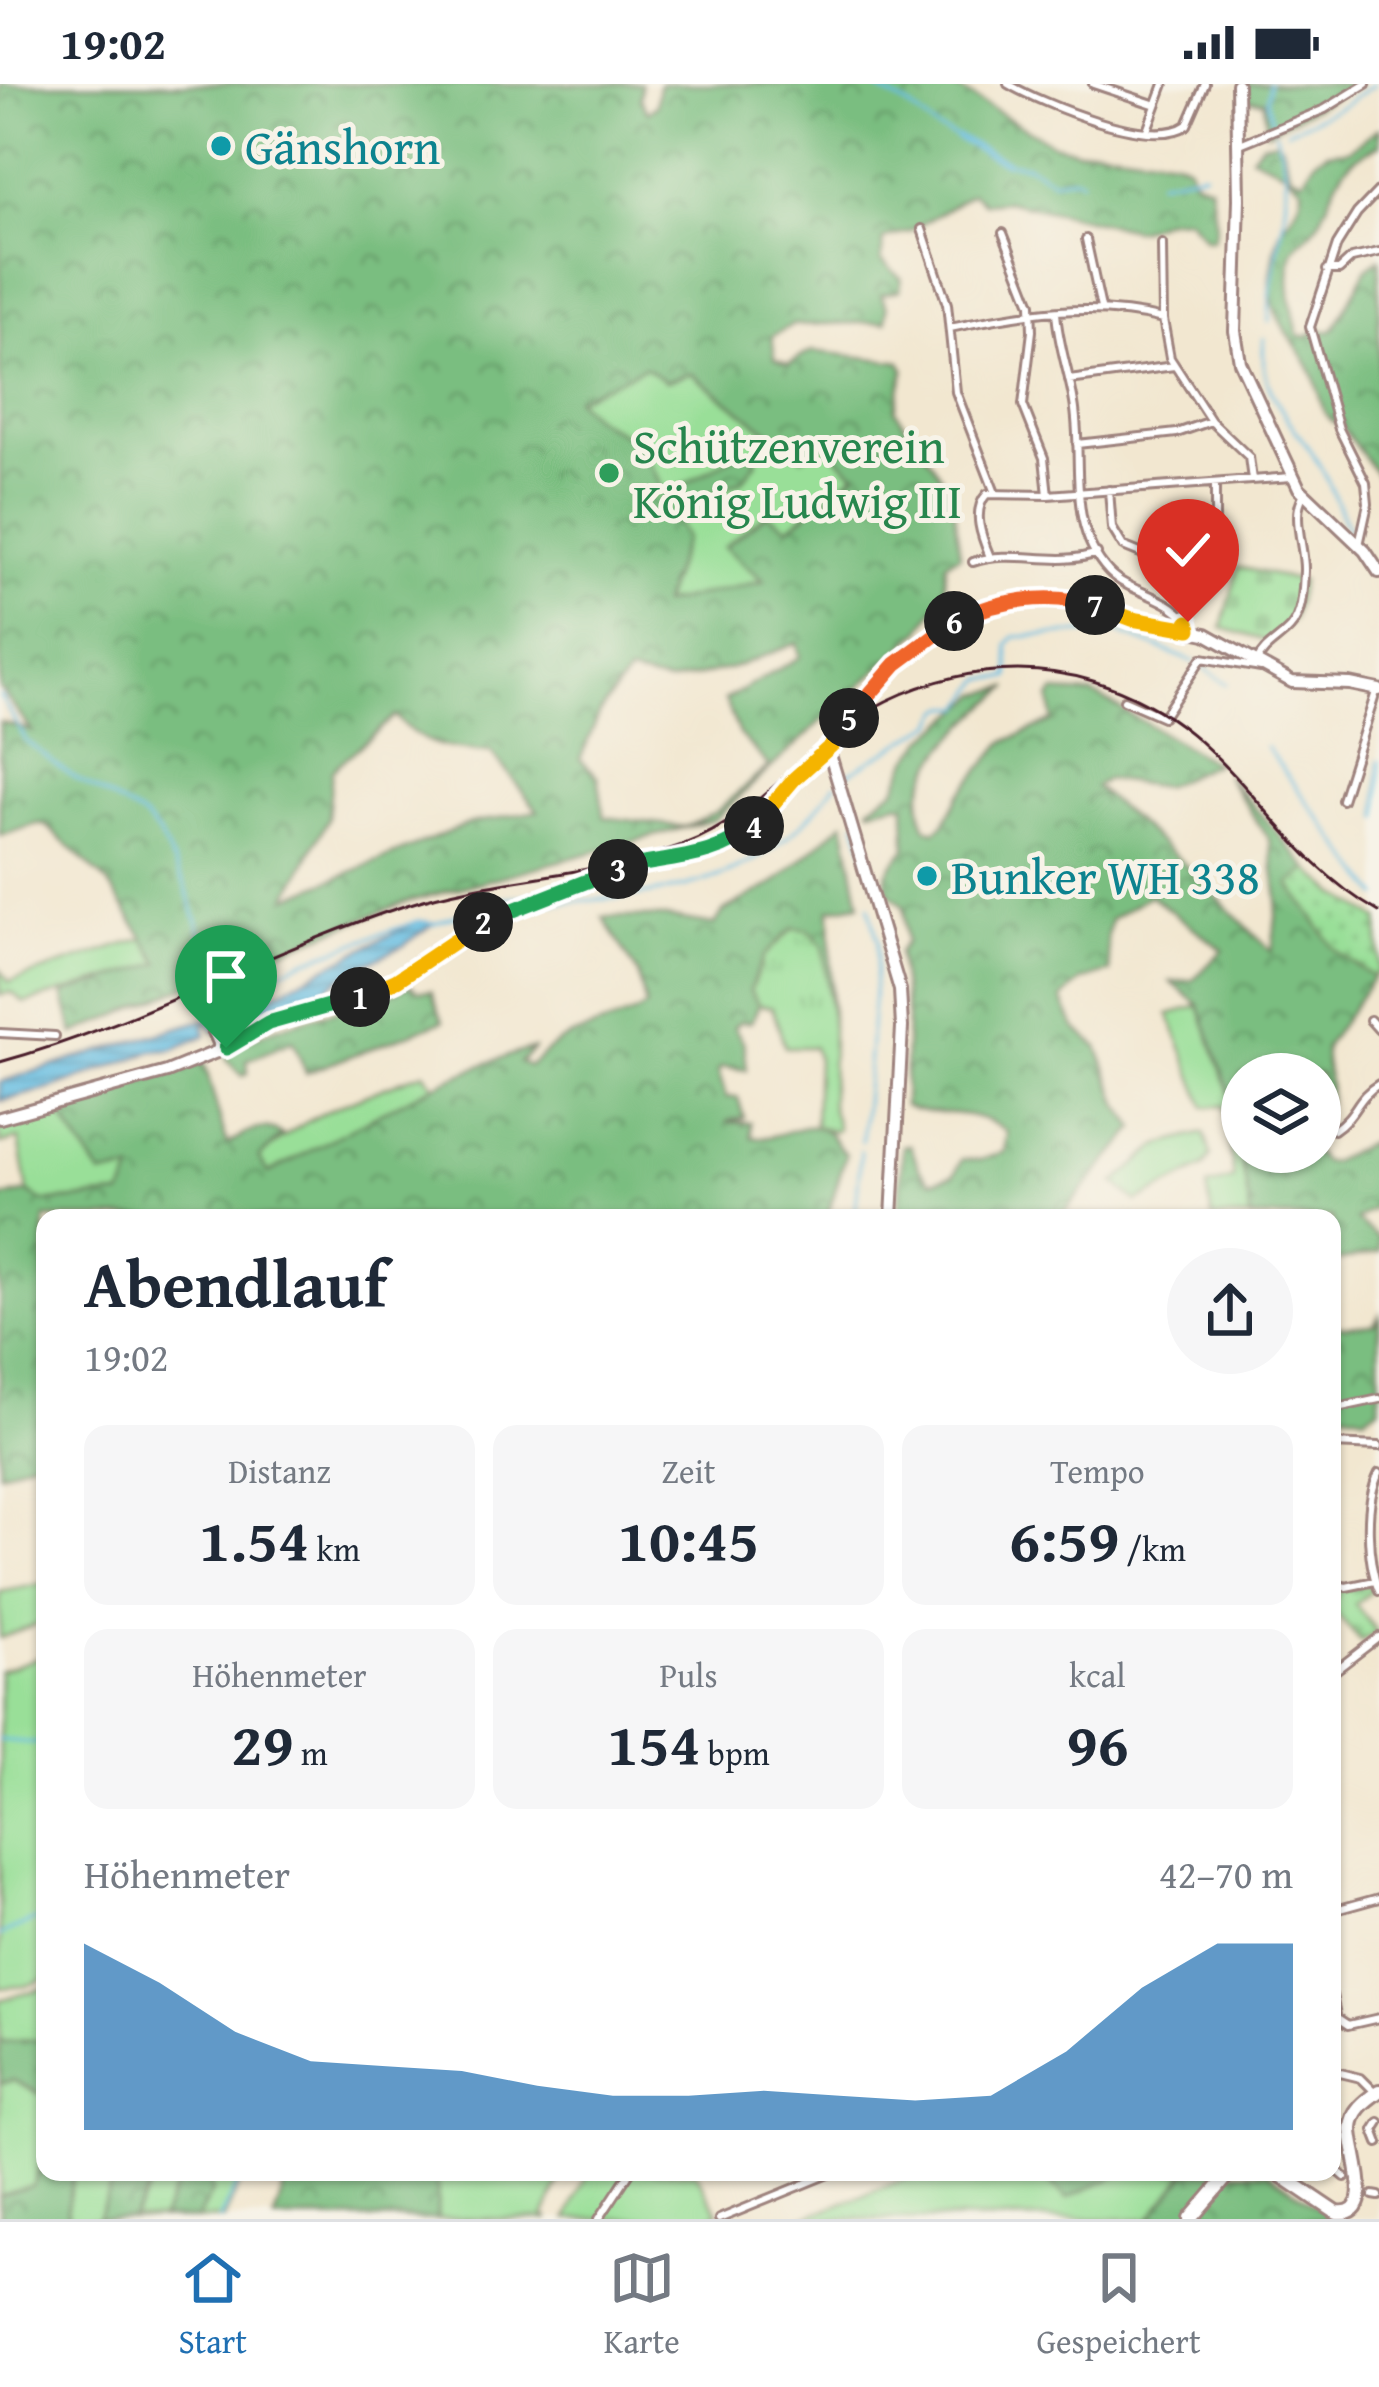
<!DOCTYPE html>
<html lang="de">
<meta charset="utf-8">
<style>
body{margin:0;font-family:"Gentium Book Plus",serif;background:#f6f6f7;color:#1f2937;height:100vh;display:flex;flex-direction:column;font-size:45px;white-space:nowrap}
*{box-sizing:border-box;margin:0}
p{font-size:39px;color:#747a83}
.icon{flex:none;width:66px;height:66px;fill:none;stroke:currentColor;stroke-width:2;stroke-linecap:round;stroke-linejoin:round}
.map{position:relative;flex:1;overflow:hidden}
.details{position:absolute;left:36px;top:1125px;width:1305px;height:972px;display:flex;flex-direction:column;background:#fff;border-radius:24px;box-shadow:0 3px 9px #0004}
.details>*{flex:none}
.fabs{position:absolute;left:1221px;top:969px;display:grid;gap:24px}
.fabs a{display:grid;place-items:center;width:120px;height:120px;border-radius:50%;background:#fff;box-shadow:0 3px 9px #0004;font-size:60px}
.pin{position:absolute;display:grid;place-items:center;width:102px;height:102px;color:#fff;margin:-123px -51px;border-radius:50% 50% 50% 0;rotate:-45deg;box-shadow:0 0 12px #0007}
.pin .icon{rotate:45deg}
.km{position:absolute;width:60px;height:60px;margin:-30px;border-radius:50%;background:#222;color:#fff;font-size:33px;line-height:60px;text-align:center}
.round{display:grid;place-items:center;flex:none;width:126px;height:126px;border-radius:63px;background:#f6f6f7}
.overview{display:flex;align-items:center;justify-content:space-between;height:204px;padding:0 48px}
h1{font-size:66px;font-weight:700;line-height:90px}
.metrics{display:grid;grid-template-columns:repeat(3,1fr);gap:18px;height:204px;padding:12px 48px}
.metrics div{display:grid;align-content:center;border-radius:24px;background:#f6f6f7;text-align:center}
.metrics b{font-size:60px;font-weight:700}
.metrics small{font-size:33px;font-weight:400}
.metrics p{font-size:33px}
.chart{height:336px;padding:24px 48px}
.chart p{display:flex;justify-content:space-between}
.chart svg{width:100%;height:216px;margin-top:12px;fill:#1f6fb2;opacity:.7}
.status{display:flex;justify-content:space-between;align-items:center;height:84px;padding:0 60px;background:#fff;direction:ltr}
.status svg{height:33px;fill:currentColor}
.tabs{display:flex;justify-content:space-around;align-items:center;height:168px;border-top:3px solid #e0e1e3;background:#fff;font-size:33px;color:#747a83}
.tabs a{display:grid;justify-items:center;gap:6px}
.tabs .current{color:#1f6fb2}
.map>svg:first-child{display:block}
.grass{fill:#99df98;stroke:#727f62;stroke-width:3}
.forest{fill:url(#forest-crowns);stroke:#626e56;stroke-width:3;fill-rule:evenodd}
.cemetery{fill:url(#cemetery-stones);stroke:#727f62;stroke-width:3}
.park{fill:url(#park-tufts);stroke:#727f62;stroke-width:3}
.garden{fill:url(#garden-dots);stroke:#727f62;stroke-width:3}
.water{fill:url(#water-rules);stroke:#586e86;stroke-width:3}
.lines{fill:none;stroke-linecap:round;stroke-linejoin:round}
.stream{stroke:#65bde2;stroke-width:3}
.canal{stroke:#65bde2;stroke-width:6}
.street-casing{stroke:#9e837e;stroke-width:12}
.secondary-casing{stroke:#9e837e;stroke-width:16}
.primary-casing{stroke:#9e837e;stroke-width:18}
.street{stroke:#fff;stroke-width:6}
.secondary{stroke:#fff;stroke-width:10}
.primary{stroke:#fff;stroke-width:12}
.rail{stroke:#4a1f2b;stroke-width:3}
.split-1-casing{stroke:#fff;stroke-width:24}
.split-2-casing{stroke:#fff;stroke-width:24}
.split-3-casing{stroke:#fff;stroke-width:24}
.split-4-casing{stroke:#fff;stroke-width:24}
.split-5-casing{stroke:#fff;stroke-width:24}
.split-6-casing{stroke:#fff;stroke-width:24}
.split-7-casing{stroke:#fff;stroke-width:24}
.split-8-casing{stroke:#fff;stroke-width:24}
.split-1{stroke:#22a559;stroke-width:15}
.split-2{stroke:#f5b400;stroke-width:15}
.split-3{stroke:#22a559;stroke-width:15}
.split-4{stroke:#22a559;stroke-width:15}
.split-5{stroke:#f5b400;stroke-width:15}
.split-6{stroke:#f0652b;stroke-width:15}
.split-7{stroke:#f0652b;stroke-width:15}
.split-8{stroke:#f5b400;stroke-width:15}
.culture-dot{fill:#0f9aa8;stroke:#f7f3e8;stroke-width:4.5}
.leisure-dot{fill:#2e9e5b;stroke:#f7f3e8;stroke-width:4.5}
.labels{text-anchor:middle;dominant-baseline:central;stroke-width:10;stroke-linejoin:round;paint-order:stroke}
.culture-label{font-size:48px;fill:#0d838f;stroke:#f7f3e8;text-anchor:start}
.leisure-label{font-size:48px;fill:#27864d;stroke:#f7f3e8;text-anchor:start}
</style>
<div class="status"><b>19:02</b><svg viewBox="0 0 49 12"><path d="M0 12V9h3v3zM5 12V6h3v6zM10 12V3h3v9zM15 12V0h3v12zM26 1h20v11H26zM47 4h2v5h-2z"/></svg></div>
<div class="map">
<svg width="1379" height="2135" viewBox="0 0 1379 2135">
<defs>
<pattern id="forest-crowns" width="20" height="18" patternUnits="userSpaceOnUse" patternTransform="scale(3)"><rect width="20" height="18" fill="#7abe80"/><path d="M2 6a3 3 0 1 1 6 0M12 15a3 3 0 1 1 6 0" fill="none" stroke="#669a69"/></pattern>
<pattern id="cemetery-stones" width="16" height="16" patternUnits="userSpaceOnUse" patternTransform="scale(3)"><rect width="16" height="16" fill="#99df98"/><path d="M2 7V4a2 2 0 0 1 4 0v3zM10 15v-3a2 2 0 0 1 4 0v3z" fill="#85bf83"/></pattern>
<pattern id="park-tufts" width="24" height="20" patternUnits="userSpaceOnUse" patternTransform="scale(3)"><rect width="24" height="20" fill="#99df98"/><path d="M3 7l-1-3M5 7V3M7 7l1-3M15 17l-1-3M17 17v-4M19 17l1-3" fill="none" stroke="#85bf83"/></pattern>
<pattern id="garden-dots" width="8" height="8" patternUnits="userSpaceOnUse" patternTransform="scale(3)"><rect width="8" height="8" fill="#99df98"/><path d="M2 2h.1M6 6h.1" fill="none" stroke="#85bf83" stroke-width="1.8" stroke-linecap="round"/></pattern>
<pattern id="water-rules" width="6" height="5" patternUnits="userSpaceOnUse" patternTransform="scale(3)"><rect width="6" height="5" fill="#65bde2"/><path d="M0 2.5h6" fill="none" stroke="#5599b7"/></pattern>
</defs>
<rect width="100%" height="100%" fill="#f7f3e8"/>
<filter id="ink" filterUnits="userSpaceOnUse"><feTurbulence type="fractalNoise" baseFrequency=".00833" numOctaves="2"/><feDisplacementMap in="SourceGraphic" scale="24" xChannelSelector="R" yChannelSelector="G"/><feConvolveMatrix kernelMatrix="1 2 1 2 8 2 1 2 1" color-interpolation-filters="sRGB"/></filter>
<filter id="wash" filterUnits="userSpaceOnUse"><feTurbulence type="fractalNoise" baseFrequency=".004" numOctaves="4" result="noise"/><feDisplacementMap in="SourceGraphic" scale="48" xChannelSelector="R" yChannelSelector="G"/><feGaussianBlur stdDeviation="2.7" result="paint"/><feColorMatrix in="noise" values="0 0 0 0 0 0 0 0 0 0 0 0 0 0 0 0 0 1.4 0 .05"/><feComposite in="paint" operator="in"/></filter>
<g filter="url(#wash)">
<rect width="100%" height="100%" fill="#f2e7d0"/>
<path class="grass" d="M645 283 691 289 802 373 822 358 856 390 789 443 725 463 765 496 662 521 685 453 640 360 595 334 574 314Z
M144 854 160 880 25 919 11 908 0 911V885L9 898Z
M1199 922 1232 1015 1251 1134H1212L1207 1103 1234 1095 1224 1022 1205 1023 1169 930Z
M424 988 436 1004 267 1089 259 1074C304 1029 366 1011 424 988Z
M57 1026 101 1091 133 1087 122 1111 44 1118 28 1108 19 1055 0 1060V1039Z
M1204 1049 1211 1071 1204 1083 1137 1118 1115 1099 1159 1061Z
M45 1499V1538L0 1554V1508Z
M45 1571V1895L27 1902 0 1904V1587Z
M45 1904V1956L0 1958V1916Z
M12 1996 45 2012V2070L33 2102 0 2112V2000Z
M77 2088H116L98 2135H70L66 2128 73 2090Z
M158 2088 177 2099 161 2135H132Z
M207 2088H244L224 2135H197L212 2108Z
M437 2088H564L544 2133 549 2135H437Z
M588 2088H696L718 2128 706 2135H567Z
M923 2088H1039L1067 2114 1125 2088H1187L1150 2135H800Z"/>
<path class="forest" d="M0 0H641L640 15 648 28 656 22 659 0H949L1053 60 1076 66 1094 64 1175 75 1188 81 1195 96 1210 101 1216 141 1213 155H1205L1188 134 1166 135 1137 146 1006 117 984 119 972 109 911 147 884 155 881 176 901 194 900 206 881 210 887 223 886 238 792 241 772 252 775 274 788 280 812 267 901 278 905 286 895 326 943 394 953 419 960 471 946 478 945 508 920 547 714 736 403 819 243 882 215 871 197 880 189 901 74 950 63 910 160 879 108 799 47 742 37 740 0 752V638L32 647 0 605ZM645 283 666 297 691 289 802 373 822 358 855 390 789 443 766 430 724 463 764 497 662 520 685 454 674 429 743 396 757 377 752 370 742 368 666 411 640 360 595 334 575 315ZM797 559 800 573 725 616 739 650 769 682 716 728 685 743 604 733 598 692 580 675 601 626 628 590 668 599 732 584ZM395 632C422 663 451 666 491 668L538 727 471 739 287 814 328 735 332 686Z
M1244 0H1360L1267 48 1264 17 1243 16Z
M1379 44V61C1330 82 1340 100 1318 139 1309 155 1294 155 1291 176 1286 201 1293 226 1298 251L1307 253 1317 245 1330 248 1335 244 1367 184 1379 175V394L1341 342C1317 333 1322 308 1312 288 1291 246 1262 233 1273 179 1275 168 1276 153 1283 143 1291 130 1303 120 1302 103L1283 86 1251 72 1261 59 1276 56 1281 60 1290 89 1303 95 1316 75 1327 68 1349 66Z
M1010 603C973 633 900 689 926 744L935 747 944 740 959 711 1004 658 1053 637 1050 615 1054 608 1092 610 1105 616 1215 679 1163 703 1106 695 1095 703 1180 776 1272 868 1278 815 1270 757 1225 690 1309 785 1291 800 1335 866 1373 893 1325 963C1322 983 1334 999 1327 1021L1320 1024V990H1242V1068H1314L1323 1078H1331L1379 1054V1121L1356 1136 1379 1155V1168L1332 1178V1134H1251L1232 1015 1199 921 1171 898 1193 896 1223 866 1150 811 1111 835 1107 852 1110 888 1081 897 1062 915 1075 944 1098 963 1120 1022 1136 1044 1059 1134H898L903 1062 910 1061 920 1086 931 1097 954 1091 962 1075 981 1076 1005 1068 1007 1048C967 1018 934 1037 904 1021L907 934 898 868 906 858 904 823C901 817 894 814 890 809 878 789 898 776 906 764L905 721 898 719 871 725 870 722 896 704 907 678 924 656 980 610Z
M844 738 860 820 830 825 832 944 823 862 794 844C772 862 758 879 750 907L759 921 751 938H739L734 943 744 959 747 986 722 983 718 987 726 1013 738 1014 744 1034 727 1038 751 1039 752 1053C776 1059 805 1032 828 1048 836 1054 837 1064 846 1070L827 1134H45V1371L0 1389V1114L28 1108 44 1118 122 1111 132 1088 101 1091 56 1025 204 978 227 1060C246 1050 263 1036 282 1051L259 1074 268 1089C351 1047 444 987 535 964L520 978 529 982C541 974 549 963 561 957 581 946 634 934 646 923L638 890 603 833H665L714 841 724 827 775 799Z
M410 901 418 907H431L443 937 306 989 293 957 247 976 248 989 243 992 227 976 226 968C281 933 351 929 410 901Z
M1379 1231V1323L1365 1332 1332 1325V1243L1374 1240Z
M45 1956V2012L13 1996 0 2000V1958Z
M45 2070V2088H77L73 2091 66 2127 70 2135H0V2112L33 2101Z
M116 2088H207L212 2108 197 2135H161L177 2099 158 2088 132 2135H98Z
M289 2088H331L332 2092 335 2088H437V2135H274Z
M1039 2088H1125L1067 2114Z
M1187 2088H1268L1335 2135H1150Z"/>
<path class="cemetery" d="M1238 483 1301 497 1293 535 1269 558 1222 544Z
M1371 1501 1374 1505 1355 1520 1377 1548 1361 1557 1332 1526 1340 1505Z"/>
<path class="park" d="M794 844 809 846 823 862 832 944 831 1022 838 1045 835 1047 815 1042 817 972 813 963H785L772 923 759 921 750 907 764 872Z"/>
<path class="garden" d="M1309 785 1336 809 1379 835V886L1373 893 1335 866 1290 800Z"/>
<path class="water" d="M418 837 434 839 403 862 351 887 325 905 214 948 209 939 204 941 206 951 172 966 153 967 54 1004 0 1017V998L209 934 274 909Z"/>
<g class="lines">
<path class="stream" d="M867 0 907 21 938 46 958 54
M1269 0 1267 15 1273 42
M1287 47 1346 20 1374 0
M1005 78 1027 81 1052 96 1076 93 1082 96
M1157 97 1204 88
M1269 237C1268 189 1288 144 1286 96 1286 81 1280 64 1276 49
M1264 254C1257 313 1297 340 1321 384 1333 404 1338 425 1349 446
M1201 582 1227 600
M0 612 27 658 69 690 143 733 158 749 185 801 205 861 218 877
M1266 663 1379 812
M1379 677V733
M842 693 935 639C942 623 946 621 963 623L983 595 1010 593 1008 561 1014 553 1115 547 1194 578
M856 738 875 799
M540 819C656 814 766 805 835 700
M433 840 502 814 528 812
M222 882 234 886
M241 896 255 899 300 878 418 837 432 839
M862 1057 878 858 869 822
M855 1134 861 1067
M0 1656 45 1660
M0 1851 45 1832
M220 2135 243 2088"/>
<path class="canal" d="M958 54 1005 78"/>
</g>
</g>
<g filter="url(#ink)">
<g class="lines">
<defs>
<path id="street" d="M1008 0C1043 20 1152 66 1187 41L1205 0
M1093 0 1156 21
M1147 46 1164 0
M1240 60 1325 25 1366 0
M922 145 947 220 956 308 995 409
M1003 149 1031 220 1032 247 1023 321 1044 374 1048 411
M1086 155 1101 224
M1162 160 1163 235 1170 274 1211 337 1249 373 1252 396
M1327 186H1339L1352 174 1379 168
M1056 228C1058 260 1069 288 1074 319 1084 375 1065 441 1109 488 1131 511 1180 513 1190 545
M950 244C1021 229 1092 217 1163 235
M1069 296 1174 282
M1077 360 1177 349 1211 337
M1109 406 1112 444 1123 462 1194 491
M1359 461 1368 420 1366 399 1339 345 1310 243 1337 161 1357 129 1379 106
M990 473C982 454 971 427 987 410L1048 411 1292 393
M973 478C1014 464 1056 484 1097 469
M1185 516 1215 439V400
M1256 579C1264 562 1278 557 1290 544 1303 530 1303 505 1304 487 1305 463 1290 431 1304 410
M1124 616 1163 633 1202 574 1261 584
M1342 716 1376 608
M192 904 220 966
M1370 936 1379 946
M0 949 55 952
M1334 1046C1358 1030 1355 1014 1379 1000
M1332 1325 1379 1315
M1332 1360 1379 1362
M1379 1389C1364 1419 1367 1477 1379 1507
M1332 1488 1337 1500 1346 1503 1375 1497
M1332 1589 1379 1553
M1332 1827 1379 1814
M1332 1911 1336 1931
M1336 1933 1348 1941 1379 1934
M1332 1987 1361 1994 1376 2009
M1379 2038 1374 2046 1379 2059
M1332 2082 1345 2093
M1373 2111 1379 2112
M599 2135 630 2088
M719 2135 834 2088"/>
<path id="secondary" d="M1237 0 1239 115 1235 247 1240 278 1299 404 1365 467 1379 488
M828 664 900 906 902 943 892 1134
M220 966 268 939 345 918 383 903 470 844 514 824 602 790 712 767 731 759 754 742 805 684 833 660 862 614 909 568 957 535 992 522 1031 515 1082 517 1131 535 1206 550 1292 598 1350 600 1379 606
M0 1034 167 988 226 964"/>
<path id="primary" d="M1276 2088 1337 2129C1379 2135 1350 2066 1351 2044 1352 2026 1365 2017 1379 2007
M1191 2135 1231 2088"/>
</defs>
<use href="#street" class="street-casing"/>
<use href="#secondary" class="secondary-casing"/>
<use href="#primary" class="primary-casing"/>
<use href="#street" class="street"/>
<use href="#secondary" class="secondary"/>
<use href="#primary" class="primary"/>
<path class="rail" d="M0 978C141 940 268 866 407 821 496 792 594 793 682 761 742 739 781 694 828 655 900 595 1003 570 1093 597 1235 640 1263 762 1379 828"/>
</g>
</g>
<g class="lines" filter="url(#ink)">
<defs>
<path id="split-1" d="M226 964 268 939 360 913"/>
<path id="split-2" d="M360 913 397 896 483 838"/>
<path id="split-3" d="M483 838 618 785"/>
<path id="split-4" d="M618 785C663 774 718 776 754 742"/>
<path id="split-5" d="M754 742 794 695 833 660 849 634"/>
<path id="split-6" d="M849 634 896 580 954 537"/>
<path id="split-7" d="M954 537C998 516 1047 508 1095 521"/>
<path id="split-8" d="M1095 521 1132 535 1190 545 1188 538"/>
</defs>
<use href="#split-1" class="split-1-casing"/>
<use href="#split-2" class="split-2-casing"/>
<use href="#split-3" class="split-3-casing"/>
<use href="#split-4" class="split-4-casing"/>
<use href="#split-5" class="split-5-casing"/>
<use href="#split-6" class="split-6-casing"/>
<use href="#split-7" class="split-7-casing"/>
<use href="#split-8" class="split-8-casing"/>
<use href="#split-1" class="split-1"/>
<use href="#split-2" class="split-2"/>
<use href="#split-3" class="split-3"/>
<use href="#split-4" class="split-4"/>
<use href="#split-5" class="split-5"/>
<use href="#split-6" class="split-6"/>
<use href="#split-7" class="split-7"/>
<use href="#split-8" class="split-8"/>
</g>
<g class="culture-dot">
<circle cx="221" cy="62" r="12"/>
<circle cx="927" cy="792" r="12"/>
</g>
<circle class="leisure-dot" cx="609" cy="389" r="12"/>
<g class="labels">
<g class="culture-label">
<text x="245" y="62">Gänshorn</text>
<text x="951" y="792">Bunker WH 338</text>
</g>
<g class="leisure-label">
<text x="633" y="361">Schützenverein<tspan x="633" dy="55">König Ludwig III</tspan></text>
</g>
</g>
</svg>
<div class="fabs">
<a><svg class="icon" aria-label="layers" viewBox="0 0 24 24"><path d="M12 4l9 5-9 5-9-5zM3 14l9 5 9-5"/></svg></a>
</div>
<div class="pin" style="left:226px;top:964px;background:#1e9e55"><svg class="icon" aria-label="arrive" viewBox="0 0 24 24"><path d="M6 21V4h12l-3 4 3 4H6"/></svg></div>
<div class="pin" style="left:1188px;top:538px;background:#d93025"><svg class="icon" aria-label="check" viewBox="0 0 24 24"><path d="M5 12l5 5 9-10"/></svg></div>
<b class="km" style="left:360px;top:913px">1</b>
<b class="km" style="left:483px;top:838px">2</b>
<b class="km" style="left:618px;top:785px">3</b>
<b class="km" style="left:754px;top:742px">4</b>
<b class="km" style="left:849px;top:634px">5</b>
<b class="km" style="left:954px;top:537px">6</b>
<b class="km" style="left:1095px;top:521px">7</b>
<section class="details">
<div class="overview"><div><h1>Abendlauf</h1><p>19:02</p></div><a class="round"><svg class="icon" aria-label="share" viewBox="0 0 24 24"><path d="M12 15V3M7 8l5-5 5 5M5 13v7h14v-7"/></svg></a></div>
<div class="metrics">
<div><p>Distanz</p><b>1.54<small> km</small></b></div>
<div><p>Zeit</p><b>10:45</b></div>
<div><p>Tempo</p><b>6:59<small> /km</small></b></div>
</div>
<div class="metrics">
<div><p>Höhenmeter</p><b>29<small> m</small></b></div>
<div><p>Puls</p><b>154<small> bpm</small></b></div>
<div><p>kcal</p><b>96</b></div>
</div>
<div class="chart"><p><span>Höhenmeter</span>42–70 m</p>
<svg viewBox="0 0 160 44" preserveAspectRatio="none"><path d="M0 44V6L10 14L20 24L30 30L40 31L50 32L60 35L70 37L80 37L90 36L100 37L110 38L120 37L130 28L140 15L150 6L160 6V44z"/></svg>
</div>
</section>
</div>
<nav class="tabs">
<a class="current"><svg class="icon" aria-label="home" viewBox="0 0 24 24"><path d="M3 11l9-7 9 7M6 9v11h12V9"/></svg>Start</a>
<a><svg class="icon" aria-label="map" viewBox="0 0 24 24"><path d="M3 6l6-2 6 2 6-2v14l-6 2-6-2-6 2zM9 4v14M15 6v14"/></svg>Karte</a>
<a><svg class="icon" aria-label="saved" viewBox="0 0 24 24"><path d="M7 4h10v16l-5-4-5 4z"/></svg>Gespeichert</a>
</nav>
